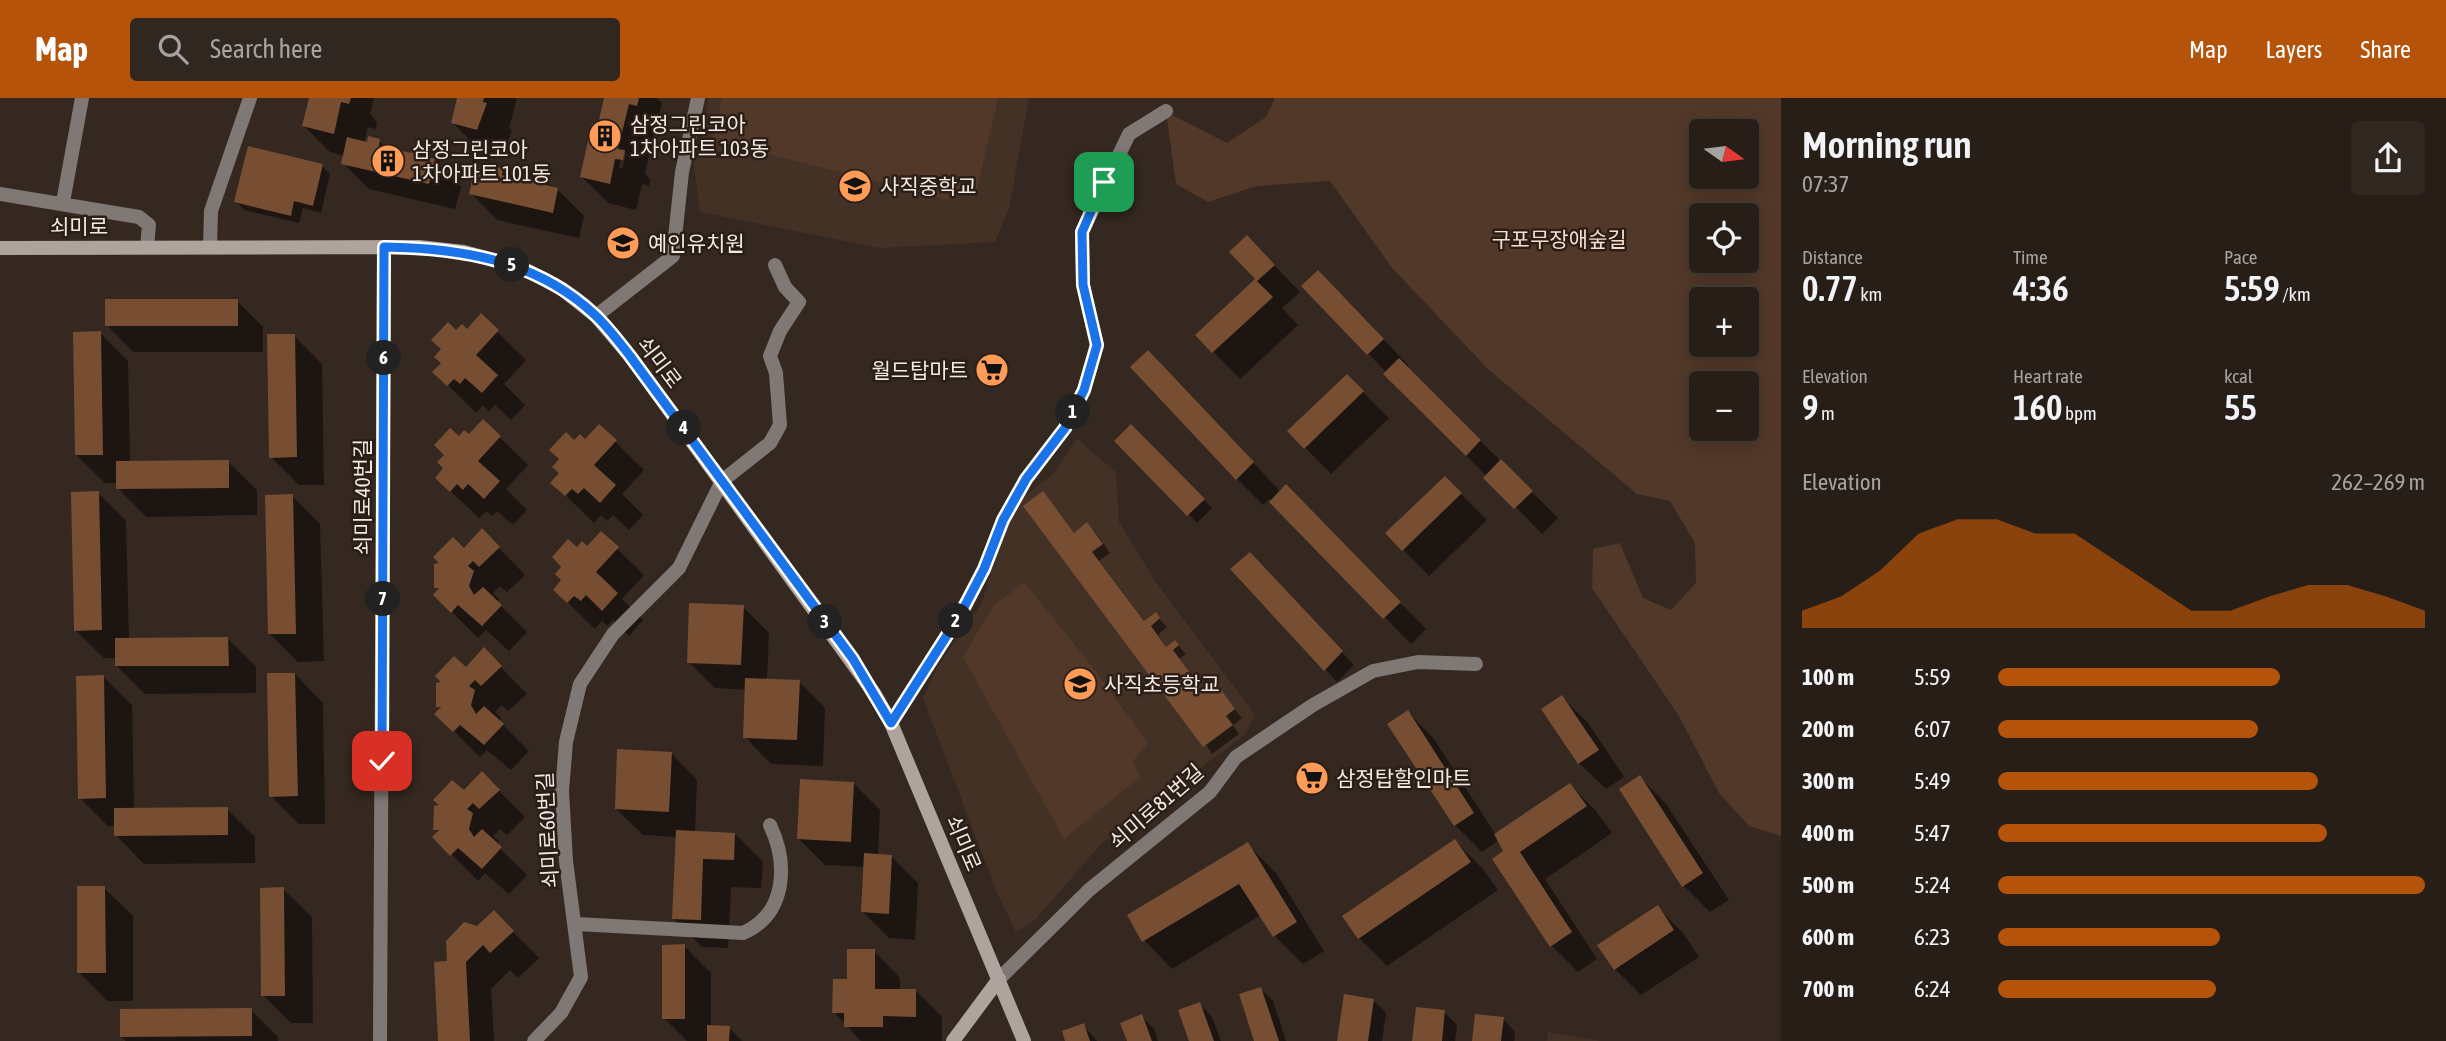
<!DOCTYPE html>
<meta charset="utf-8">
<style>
body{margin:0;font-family:"Asap Condensed","Noto Sans KR",sans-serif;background:#302721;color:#f1f3f6;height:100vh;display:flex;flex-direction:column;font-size:26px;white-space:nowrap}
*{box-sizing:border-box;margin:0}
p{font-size:23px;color:#a5a2a2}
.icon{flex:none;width:38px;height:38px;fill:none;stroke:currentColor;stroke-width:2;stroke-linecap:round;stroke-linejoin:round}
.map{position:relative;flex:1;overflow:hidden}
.panel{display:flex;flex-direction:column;background:#281e18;width:665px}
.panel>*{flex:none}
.needle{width:46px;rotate:104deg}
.buttons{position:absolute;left:1689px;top:21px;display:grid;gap:14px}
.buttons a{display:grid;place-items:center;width:70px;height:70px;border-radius:7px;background:#281e18;box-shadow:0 4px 18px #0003,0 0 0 2px #443c37;font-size:35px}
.pin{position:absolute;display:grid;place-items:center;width:60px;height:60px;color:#fff;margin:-30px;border-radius:14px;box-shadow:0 4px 10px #0006}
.km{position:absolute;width:35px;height:35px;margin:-18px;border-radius:50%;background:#222;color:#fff;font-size:19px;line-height:35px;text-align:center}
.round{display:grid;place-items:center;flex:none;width:74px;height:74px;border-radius:7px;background:#302721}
.summary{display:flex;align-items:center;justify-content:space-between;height:119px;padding:0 21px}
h1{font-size:38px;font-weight:600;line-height:52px}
.figures{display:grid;grid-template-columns:repeat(3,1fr);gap:10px;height:119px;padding:7px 21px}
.figures div{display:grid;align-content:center}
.figures b{font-size:35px;font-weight:600}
.figures small{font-size:19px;font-weight:400}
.figures p{font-size:19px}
.chart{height:196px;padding:14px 21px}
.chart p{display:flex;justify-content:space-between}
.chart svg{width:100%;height:126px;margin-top:7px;fill:#b45309;opacity:.7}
ul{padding:0 21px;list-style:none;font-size:23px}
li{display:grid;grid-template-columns:112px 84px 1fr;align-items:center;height:52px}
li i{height:18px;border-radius:9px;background:#b45309}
header{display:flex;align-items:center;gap:42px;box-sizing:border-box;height:98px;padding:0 35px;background:#b45309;color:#fff}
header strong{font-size:33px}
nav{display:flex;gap:38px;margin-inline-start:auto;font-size:24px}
.search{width:490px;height:63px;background:#302721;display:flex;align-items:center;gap:18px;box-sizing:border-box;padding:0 24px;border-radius:7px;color:#a5a2a2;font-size:26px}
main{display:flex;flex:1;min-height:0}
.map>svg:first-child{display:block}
.built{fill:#443126}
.green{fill:#523828;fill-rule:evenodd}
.shadow{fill:#0007;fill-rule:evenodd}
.building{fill:#774e32}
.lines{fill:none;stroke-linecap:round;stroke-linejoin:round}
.street{stroke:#7f7874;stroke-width:14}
.secondary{stroke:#afa49d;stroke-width:14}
.route-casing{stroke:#fff;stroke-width:14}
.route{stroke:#1a73e8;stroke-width:9}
.labels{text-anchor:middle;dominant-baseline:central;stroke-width:5;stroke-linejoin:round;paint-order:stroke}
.poi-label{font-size:21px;fill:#f2e9e4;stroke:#2b1e17;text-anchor:start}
.street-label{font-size:21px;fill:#f2e9e4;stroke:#2b1e17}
.park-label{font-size:21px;fill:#f9dccb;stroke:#2b1e17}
</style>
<header>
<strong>Map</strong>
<div class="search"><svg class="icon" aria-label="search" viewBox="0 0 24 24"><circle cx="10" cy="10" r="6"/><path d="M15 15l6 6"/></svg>Search here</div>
<nav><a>Map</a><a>Layers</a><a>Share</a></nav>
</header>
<main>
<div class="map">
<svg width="1781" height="943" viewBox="0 0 1781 943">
<rect width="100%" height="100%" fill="#352820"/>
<path class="built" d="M709 0H1029L1009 111 995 144 879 150 700 114 694 66Z
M1077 341 1116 374 1119 424 1155 483 1255 617 1244 637 1101 746 1035 822 1016 834 998 797 923 600 936 571 982 505 1003 435 1020 402 1054 375Z
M1548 934 1601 943H1547Z"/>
<path class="green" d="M722 0H998L976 96 946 101 712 42Z
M1275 0H1781V738L1749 728 1719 695 1679 618 1592 490 1593 451 1620 445 1643 500 1671 512 1696 485 1695 445 1670 403 1637 396 1489 272 1392 170 1330 83 1257 88 1208 104 1176 86 1166 14 1227 45 1266 19ZM1701 33H1746V79H1701ZM1701 117H1746V163H1701ZM1701 201H1746V247H1701ZM1701 285H1746V331H1701Z
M1024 484 1091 567 1148 645 1133 663 1140 679 1064 741 963 559 993 508Z"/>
<path class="shadow" d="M310 0H374L370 16 377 24 376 31 368 29 364 45 379 43 388 51 412 57 420 54 434 62 461 89 455 111 369 91 343 65 344 58 330 54 304 28Z
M459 0H517L509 30 512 32 503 57 479 51 453 25Z
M606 0H656L662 5 658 20 664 27 663 33 655 31 645 75 650 81 649 88 642 86 636 112 608 105 582 79ZM623 53 626 56 622 71 619 70Z
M322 68 330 76 321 115 303 110 299 125 244 112 236 103Z
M502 72 511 80 535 86 544 83 557 91 584 118 579 140 497 122 471 95Z
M1273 166 1300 194 1282 210 1298 227 1240 281 1197 237Z
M1303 188 1344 200 1409 268 1407 270 1558 420 1542 436Z
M237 203 263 229V254H133L107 227Z
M481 218 526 262 504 286 525 307 511 322 495 307 489 313 483 307 476 315 435 274Z
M100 235 128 263 130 364H228L257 392V417L146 419 118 390 117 385H105L76 357Z
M294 238 322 266 324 387H299L271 359Z
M1347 278 1389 320 1331 376 1289 333Z
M1174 281 1281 394 1286 389 1426 531 1411 546 1269 401 1263 407 1237 381Z
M483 323 528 367 506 391 527 412 513 427 497 413 492 418 486 413 479 420 437 380 446 371 459 340 469 339Z
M599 328 644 372 622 396 643 417 629 432 613 417 607 423 601 417 594 425 553 385 561 375 575 344 585 343Z
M1131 328 1212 410 1197 425 1116 343Z
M1445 380 1487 422 1429 478 1387 435Z
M98 395 126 423 129 542 228 541 256 569V595L145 596 117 568V560H104L75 532Z
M1043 395 1075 436 1087 427 1096 435 1110 455 1099 463 1145 524 1156 517 1167 529 1158 537 1167 550 1175 544 1186 556 1179 561 1206 596 1216 588 1242 620 1233 627 1239 636 1212 656Z
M292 398 320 426 324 563 298 564 270 536Z
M482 433 525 477 507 494 500 488 493 495 499 501 498 505 527 534 509 553 486 532 478 540 435 497 439 492 436 489Z
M601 435 644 477 622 501 643 522 629 538 613 522 608 528 602 523 595 531 555 492 563 482 577 452 587 451Z
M1262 468 1354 567 1337 584 1233 471Z
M743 509 769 535 767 582 799 584 825 610 823 668 771 666 745 639 747 592 715 590 689 564Z
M484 552 527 596 508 613 502 607 495 614 501 620 500 624 529 653 511 672 487 652 480 659 437 616 441 611 437 608Z
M295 576 323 605 325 726H299L271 698Z
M104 579 132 607 134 712 227 711 255 739V765L144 766 116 737V728H108L80 700Z
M1562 599 1588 625 1624 679 1606 691 1579 665Z
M1408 614 1434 641 1496 737 1570 687 1596 713 1612 735 1545 781 1597 861 1578 874 1552 848 1494 761 1505 753 1499 742 1482 754 1455 727Z
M671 655 697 682 695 735 735 736 763 764 761 790 731 789 728 850 702 849 674 821 678 739 643 737 616 711Z
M482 675 525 719 507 737 500 731 493 738 499 743 497 748 527 777 509 796 485 775 478 783 435 739 439 735 435 731Z
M1640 679 1666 706 1729 802 1710 814 1684 788 1621 691Z
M853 685 880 712 878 758 892 759 918 785 915 842 889 840 863 814 865 769 825 767 799 741Z
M1455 743 1483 771 1498 792 1387 868 1359 840Z
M1248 747 1276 775 1324 853 1303 866 1275 838 1261 817 1172 871 1144 842Z
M104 790 133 818V903H107L79 874Z
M283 791 312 819 313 925H291L263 897Z
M1657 809 1684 836 1699 859 1641 897 1615 871Z
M493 814 539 860 518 880 510 872 491 891 494 943H440L449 865Z
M684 848 711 875V929L729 930 742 943H687L664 920Z
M874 853 900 880V893H916L942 919V943H861L834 914 849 883Z
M1261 891 1273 903 1286 943H1255Z
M1373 902 1386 915 1382 943H1339Z
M1200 906 1212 919 1221 943H1191Z
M251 912 278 939V943H126L121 938Z
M1444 914 1457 927 1455 943H1414Z
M1141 918 1154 931 1158 943H1129Z
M1503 921 1515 934 1514 943H1474Z
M1083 927 1097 943H1067Z"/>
<path class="building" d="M309 0H351L349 6 341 4 334 36 302 28Z
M457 0H484L483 4 487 5 477 32 451 25Z
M604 0H639L637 8 629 6 618 51 625 52 623 62 615 61 610 86 580 79 592 25 598 26Z
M368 38 380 41 379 48 411 55V50L421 53 420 57 435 61 429 86 341 66 347 39 367 44Z
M248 48 323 66 313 108 294 103 291 118 234 104Z
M494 68 503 71 502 77 534 84 535 79 544 81 543 86 558 90 553 115 469 96 475 69 493 73Z
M1247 137 1275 167 1257 183 1273 199 1212 255 1195 237 1255 181 1229 154Z
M1318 172 1384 241 1367 257 1301 188Z
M105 201H238V228H105Z
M481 215 499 232 476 257 498 277 482 295 465 280 460 286 454 281 447 288 432 274 441 265 434 259 441 251 431 242 448 224 456 232 462 226 467 231Z
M101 233 103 357H75L73 234Z
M267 236H295L297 359 269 360Z
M1148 252 1254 364 1236 382 1130 269Z
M1399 260 1481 342 1466 358 1383 276Z
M1347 276 1364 293 1304 351 1287 333Z
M483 321 501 338 478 363 500 383 484 401 468 386 463 392 457 386 450 394 435 380 443 370 437 364 444 357 434 347 450 330 459 338 464 332 469 336Z
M599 326 617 342 594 367 616 387 600 405 584 390 578 396 572 391 565 398 550 385 559 375 552 369 559 361 549 352 566 334 574 342 580 336 585 341Z
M1131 326 1205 401 1187 418 1114 343Z
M1501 361 1533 393 1514 411 1483 380Z
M229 362V390L116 391V363Z
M1445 378 1462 395 1402 453 1385 435Z
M1286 386 1401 504 1383 521 1269 404Z
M99 393 102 532 74 533 71 394Z
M1043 393 1074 435 1087 424 1103 446 1092 454 1144 523 1156 514 1160 520 1151 528 1166 549 1175 542 1179 547 1173 552 1204 594 1216 585 1235 611 1226 618 1233 627 1203 649 1023 408Z
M293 396 296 536H268L265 397Z
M482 430 500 449 479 469 473 463 468 468 474 473 469 488 474 497 483 489 502 507 482 528 458 507 451 515 433 497 439 490H434V466L439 465 433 459 453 439 464 450Z
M601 433 619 449 596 474 618 495 602 513 586 497 581 503 574 498 567 505 553 492 561 482 555 476 561 469 552 459 568 441 577 449 582 443 587 448Z
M1250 454 1343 553 1324 573 1230 471Z
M689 505 744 507 741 567 687 565Z
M228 539 229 568H115V540Z
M484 549 502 568 481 588 475 582 469 588 475 592 471 607 476 616 484 608 504 626 484 647 460 627 453 634 434 616 441 609H436V585L441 584 435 578 454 558 466 569Z
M267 575H295L298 698 269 699Z
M104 577 106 700 78 701 76 578Z
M745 580 800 582 797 642 743 640Z
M1562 597 1599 652 1578 666 1541 611Z
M1408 612 1474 715 1454 728 1387 626Z
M617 651 672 654 669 714 615 711Z
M482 673 500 692 479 711 473 705 467 711 473 715 469 731 474 739 482 731 502 749 482 771 458 750 450 758 432 739 439 732H433L434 708 439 707 433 702 452 682 464 692Z
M1640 677 1703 775 1682 789 1619 691Z
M800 681 854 684 851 744 797 741Z
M1570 685 1587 708 1520 754 1572 834 1550 849 1492 761 1503 753 1494 736Z
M228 709V737L114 738V710Z
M676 732 735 735 734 762 703 761 701 822 672 821Z
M1455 741 1471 764 1358 841 1342 818Z
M1248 744 1297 824 1273 839 1239 786 1142 844 1127 817Z
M864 755 892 757 889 816 861 814Z
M77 788H105L106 875H77Z
M284 789 285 898H261L260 790Z
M1658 807 1674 832 1614 872 1597 847Z
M494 812 514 833 490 855 483 847 466 864 470 943H438L434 864 447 863 446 843 464 824 477 828Z
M685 846V921H662V847Z
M847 851H875V891H916V919L883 918V929H844V915H832L833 881H847Z
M1261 889 1279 943H1254L1239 896Z
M1344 896 1374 901 1368 943H1337Z
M1200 904 1214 943H1189L1178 912Z
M1416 909 1445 912 1442 943H1412Z
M252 910V938L120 939V911Z
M1142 916 1152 943H1127L1120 925Z
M1475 916 1504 919 1501 943H1472Z
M1084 925 1090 943H1065L1062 933Z
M707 927 730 928 729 943H707Z"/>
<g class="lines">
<path class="street" d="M0 96 139 119 149 127 147 149
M63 104 82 0
M210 149 211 113 250 0
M596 218 673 158 682 74 698 0
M891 625 960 517 984 471 1003 422 1026 381 1065 330 1084 292 1097 247 1083 187 1082 134 1129 36 1166 13
M576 826 743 835C787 816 788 765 770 727
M999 881 1089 792 1210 694 1236 659 1313 607 1373 573 1418 564 1476 566
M380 943 384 149
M534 943 561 915 581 879 566 763 562 693 566 644 580 586 613 536 679 470 722 383 770 345 780 327 776 275 770 258 780 233 799 204 785 189 775 167"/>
<path class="secondary" d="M0 150 419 149 464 154 522 170 562 191 596 218 630 258 874 595 891 625 1024 943
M953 943 999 881"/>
</g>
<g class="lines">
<defs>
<path id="route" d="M382 663 384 149C461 150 537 162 595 217 608 229 619 244 630 258L853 561 891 625 960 517 984 471 1003 422 1026 381 1065 330 1084 292 1097 247 1083 187 1082 134 1104 84"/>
</defs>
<use href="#route" class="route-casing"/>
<use href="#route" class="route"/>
</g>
<defs>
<symbol id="building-disc" viewBox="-11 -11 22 22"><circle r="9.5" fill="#fe9c57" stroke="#2b1e17"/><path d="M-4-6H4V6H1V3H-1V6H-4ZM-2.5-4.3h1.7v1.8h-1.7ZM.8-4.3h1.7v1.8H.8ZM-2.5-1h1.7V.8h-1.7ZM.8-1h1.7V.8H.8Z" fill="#111"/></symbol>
<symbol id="school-disc" viewBox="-11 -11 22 22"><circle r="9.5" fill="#fe9c57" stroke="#2b1e17"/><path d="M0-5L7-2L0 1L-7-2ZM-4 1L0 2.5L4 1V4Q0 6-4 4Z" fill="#111"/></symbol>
<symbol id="supermarket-disc" viewBox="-11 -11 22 22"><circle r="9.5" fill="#fe9c57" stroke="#2b1e17"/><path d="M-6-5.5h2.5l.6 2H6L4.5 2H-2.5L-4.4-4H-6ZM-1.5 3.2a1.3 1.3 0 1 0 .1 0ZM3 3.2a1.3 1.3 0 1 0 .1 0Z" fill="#111"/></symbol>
</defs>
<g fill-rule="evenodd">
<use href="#building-disc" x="586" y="19" width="38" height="38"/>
<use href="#building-disc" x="369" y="44" width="38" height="38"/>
<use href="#school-disc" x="836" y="69" width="38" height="38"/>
<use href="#school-disc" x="604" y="126" width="38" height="38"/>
<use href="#supermarket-disc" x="973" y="253" width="38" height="38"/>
<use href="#school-disc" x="1061" y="567" width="38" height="38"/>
<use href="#supermarket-disc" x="1293" y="661" width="38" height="38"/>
</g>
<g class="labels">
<g class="poi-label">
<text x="630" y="26">삼정그린코아<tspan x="630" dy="24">1차아파트 103동</tspan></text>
<text x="412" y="51">삼정그린코아<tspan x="412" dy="24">1차아파트 101동</tspan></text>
<text x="880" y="88">사직중학교</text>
<text x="648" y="145">예인유치원</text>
<text x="968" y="272" text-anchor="end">월드탑마트</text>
<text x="1104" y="586">사직초등학교</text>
<text x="1336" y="680">삼정탑할인마트</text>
</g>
<g class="street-label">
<text x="79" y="128">쇠미로</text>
<text transform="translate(660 264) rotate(53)">쇠미로</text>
<text transform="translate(362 399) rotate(-90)">쇠미로40번길</text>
<text transform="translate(1156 708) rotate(-41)">쇠미로81번길</text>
<text transform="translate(547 732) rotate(-93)">쇠미로60번길</text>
<text transform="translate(964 745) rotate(67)">쇠미로</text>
</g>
<g class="park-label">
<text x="1559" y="141">구포무장애숲길</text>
</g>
</g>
</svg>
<div class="buttons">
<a><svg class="needle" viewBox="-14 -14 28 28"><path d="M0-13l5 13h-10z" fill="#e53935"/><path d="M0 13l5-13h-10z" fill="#a5a2a2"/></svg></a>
<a><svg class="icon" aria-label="locate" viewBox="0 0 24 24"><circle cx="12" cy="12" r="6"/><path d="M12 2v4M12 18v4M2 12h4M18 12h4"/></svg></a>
<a>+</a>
<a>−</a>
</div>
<div class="pin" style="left:1104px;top:84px;background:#1e9e55"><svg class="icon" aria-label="arrive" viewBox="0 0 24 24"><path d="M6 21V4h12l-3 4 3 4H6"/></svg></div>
<div class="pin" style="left:382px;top:663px;background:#d93025"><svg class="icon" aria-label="check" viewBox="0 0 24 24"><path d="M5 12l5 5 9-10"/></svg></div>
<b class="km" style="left:1073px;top:314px">1</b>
<b class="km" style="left:956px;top:523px">2</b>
<b class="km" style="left:825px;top:524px">3</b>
<b class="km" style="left:684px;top:330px">4</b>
<b class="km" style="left:512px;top:167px">5</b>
<b class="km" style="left:384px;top:260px">6</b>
<b class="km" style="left:383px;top:501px">7</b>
</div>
<section class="panel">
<div class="summary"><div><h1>Morning run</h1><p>07:37</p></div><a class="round"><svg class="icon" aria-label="share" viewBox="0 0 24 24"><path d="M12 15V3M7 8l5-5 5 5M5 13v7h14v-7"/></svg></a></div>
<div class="figures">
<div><p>Distance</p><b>0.77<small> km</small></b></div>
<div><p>Time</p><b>4:36</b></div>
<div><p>Pace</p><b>5:59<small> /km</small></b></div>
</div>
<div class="figures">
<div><p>Elevation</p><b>9<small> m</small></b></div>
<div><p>Heart rate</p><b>160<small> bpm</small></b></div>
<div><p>kcal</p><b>55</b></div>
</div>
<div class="chart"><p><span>Elevation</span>262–269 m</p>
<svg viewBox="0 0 160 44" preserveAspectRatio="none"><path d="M0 44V38L10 33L20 24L30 11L40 6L50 6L60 11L70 11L80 20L90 29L100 38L110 38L120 33L130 29L140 29L150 33L160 38V44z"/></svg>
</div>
<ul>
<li><b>100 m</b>5:59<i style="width:66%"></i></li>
<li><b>200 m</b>6:07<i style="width:61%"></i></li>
<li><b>300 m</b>5:49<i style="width:75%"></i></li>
<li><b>400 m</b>5:47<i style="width:77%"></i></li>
<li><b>500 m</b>5:24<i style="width:100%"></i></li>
<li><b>600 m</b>6:23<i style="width:52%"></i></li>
<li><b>700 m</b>6:24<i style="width:51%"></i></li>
</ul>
</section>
</main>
